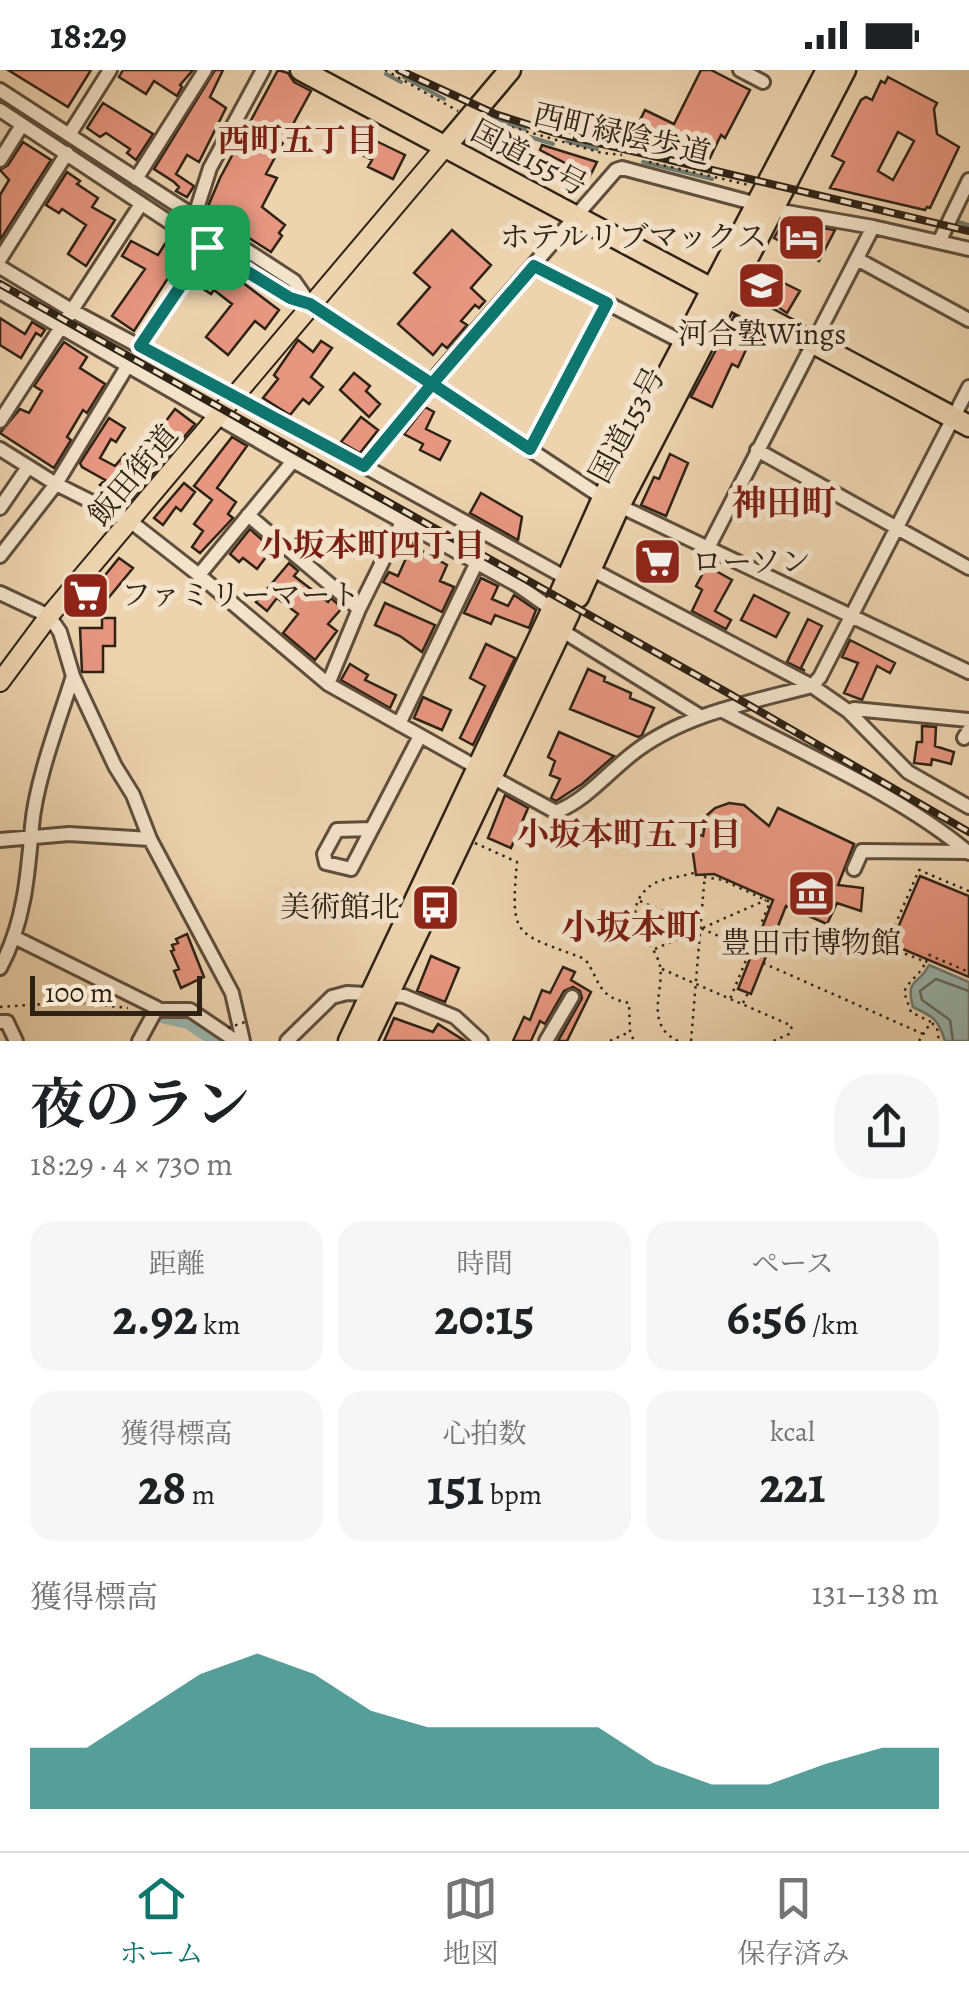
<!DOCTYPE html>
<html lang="ja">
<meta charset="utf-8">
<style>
body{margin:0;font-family:Alegreya,"Noto Serif JP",serif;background:#f6f6f6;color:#202124;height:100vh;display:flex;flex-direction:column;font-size:38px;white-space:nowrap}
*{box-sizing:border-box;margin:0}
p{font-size:32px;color:#757577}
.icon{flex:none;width:55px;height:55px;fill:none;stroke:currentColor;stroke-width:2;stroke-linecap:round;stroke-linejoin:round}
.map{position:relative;height:971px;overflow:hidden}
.panel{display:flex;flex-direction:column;background:#fff;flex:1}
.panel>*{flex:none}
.scale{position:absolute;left:30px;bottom:25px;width:172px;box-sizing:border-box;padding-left:10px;border:5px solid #2e2215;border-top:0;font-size:28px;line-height:35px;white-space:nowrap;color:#2e2215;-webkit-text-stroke:8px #f3e3cb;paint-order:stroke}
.pin{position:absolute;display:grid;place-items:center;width:85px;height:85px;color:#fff;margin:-42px;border-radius:20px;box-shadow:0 5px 15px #0006}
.round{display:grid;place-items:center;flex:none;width:105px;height:105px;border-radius:40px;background:#f6f6f6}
.overview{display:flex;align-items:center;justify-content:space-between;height:170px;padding:0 30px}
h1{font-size:55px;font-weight:700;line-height:75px}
.stats{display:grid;grid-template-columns:repeat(3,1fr);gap:15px;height:170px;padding:10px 30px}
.stats div{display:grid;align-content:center;border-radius:25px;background:#f6f6f6;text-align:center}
.stats b{font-size:50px;font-weight:700}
.stats small{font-size:28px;font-weight:400}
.stats p{font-size:28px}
.chart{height:280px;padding:20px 30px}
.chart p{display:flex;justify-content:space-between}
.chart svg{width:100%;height:180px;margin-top:10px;fill:#0f766e;opacity:.7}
.status{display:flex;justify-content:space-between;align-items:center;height:70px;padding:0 50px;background:#fff;direction:ltr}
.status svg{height:28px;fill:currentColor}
.menu{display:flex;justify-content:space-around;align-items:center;height:140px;border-top:2px solid #e0e0e0;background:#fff;font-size:28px;color:#757577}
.menu a{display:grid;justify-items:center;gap:5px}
.menu .on{color:#0f766e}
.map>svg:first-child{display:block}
.water{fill:#9ab7b1;stroke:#6f7b73;stroke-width:2.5}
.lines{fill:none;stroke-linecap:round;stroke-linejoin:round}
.shore{stroke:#646c63;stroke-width:2.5}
.stream{stroke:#6f7b73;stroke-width:4}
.river{stroke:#9ab7b1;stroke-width:20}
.building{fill:#e79680;stroke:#2e2215;stroke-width:2.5;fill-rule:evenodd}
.minor-casing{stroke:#5e4e3c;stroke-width:18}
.major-casing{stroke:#2e2215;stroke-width:22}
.highway-casing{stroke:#2e2215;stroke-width:25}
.path{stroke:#2e2215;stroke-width:2.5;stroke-dasharray:2.5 5;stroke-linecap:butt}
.minor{stroke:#f3e3cb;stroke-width:12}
.major{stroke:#edd4af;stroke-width:18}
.highway{stroke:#edd4af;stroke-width:20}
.rail-casing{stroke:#2e2215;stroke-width:8}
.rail{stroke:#f3e3cb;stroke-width:4;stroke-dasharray:11;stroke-linecap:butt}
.path-bridge{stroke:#2e2215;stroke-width:2.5;stroke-dasharray:2.5 5;stroke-linecap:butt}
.route-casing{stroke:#fff;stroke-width:20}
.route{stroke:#0f766e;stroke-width:12}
.labels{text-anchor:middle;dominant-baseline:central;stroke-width:10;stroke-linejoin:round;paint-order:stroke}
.street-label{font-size:30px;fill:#2e2215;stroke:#f3e3cb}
.poi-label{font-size:30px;fill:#2e2215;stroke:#f3e3cb;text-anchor:end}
.neighbourhood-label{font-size:32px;font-weight:bold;fill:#7a1f14;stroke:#f3e3cb}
.quarter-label{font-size:35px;font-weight:bold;fill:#7a1f14;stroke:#f3e3cb}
</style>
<div class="status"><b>18:29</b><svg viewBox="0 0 49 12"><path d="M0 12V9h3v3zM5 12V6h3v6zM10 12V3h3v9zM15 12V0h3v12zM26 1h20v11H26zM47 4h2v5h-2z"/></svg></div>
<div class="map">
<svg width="969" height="971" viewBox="0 0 969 971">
<rect width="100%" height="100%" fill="#edd4af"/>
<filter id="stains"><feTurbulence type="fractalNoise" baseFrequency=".002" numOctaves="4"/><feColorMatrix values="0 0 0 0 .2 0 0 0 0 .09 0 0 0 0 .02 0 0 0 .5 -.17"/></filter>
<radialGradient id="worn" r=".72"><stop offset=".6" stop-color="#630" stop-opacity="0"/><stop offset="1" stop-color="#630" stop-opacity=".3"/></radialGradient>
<path class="water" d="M929 895 969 912V971H945C938 949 934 947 913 937 905 907 919 916 929 895Z"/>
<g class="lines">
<path class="shore" d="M953 971 950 950 922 930 920 921 936 909 969 921"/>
<path class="stream" d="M386 4 401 12
M404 7 444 29
M491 48 525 59
M530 67 553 74
M567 71 597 79
M643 92 712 109
M959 152 969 155"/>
<path class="river" d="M165 944 189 949 222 971"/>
</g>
<path class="building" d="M8 0H91L68 37Z
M123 0H193L180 15 182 17 177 26 154 11 146 24 119 7Z
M215 0H223L210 27 226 38 199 92 187 85 176 104 194 116 187 127 176 121 179 117 174 112 154 99Z
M278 0 288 3 294 12 311 21 266 104 277 108 262 137 285 155 279 163 282 166 271 182 210 143 209 134 220 108Z
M701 0H711L750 20 725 68 721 65 709 90 663 71 660 77 633 65 645 40 674 54Z
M888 7 937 33 934 39 937 64 959 77 930 138 927 137 925 140 830 118 844 92 832 86 861 30 866 27 872 30 881 11 885 13ZM898 62 914 71 893 110 878 101Z
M103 33 153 64 136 90 127 83 130 79 106 63 100 67 87 58Z
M372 69 405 85 393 109 368 97 372 90 364 86Z
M23 72 51 90 0 170V125L9 110 0 100 8 95Z
M542 75 597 92 590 106 540 80Z
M67 102 80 111 77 114 98 128 92 137 115 150 86 196 68 184 86 155 62 139 59 143 46 135Z
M783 152 835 160 819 191 774 168Z
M452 160 491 195 471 218 485 231 479 238 475 235 461 251 467 255 447 278 442 274 433 285 398 254 430 217 414 203Z
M170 166 188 177 134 261 112 246 145 199 122 186 131 171 158 185Z
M205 197 228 213 234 206 279 240 265 259 255 251 228 285 206 267 232 234 214 220 211 224 194 213Z
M762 202 800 221 787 243 752 220Z
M734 246 756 258 738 297 732 294 712 337 691 327Z
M0 248 25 264 32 252 45 260 41 266 36 263 21 288 0 275Z
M298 270 313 282 321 271 332 278 311 307 323 317 309 334 303 329 290 345 263 328 278 309 274 305Z
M64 272 87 287 80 298 105 314 87 343 83 340 67 367 71 370 54 398 0 363 20 339 29 343 42 321 34 316Z
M354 303 370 316 366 321 380 334 369 347 340 320Z
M425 337 434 342 426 359 450 371 440 390 420 380 423 374 404 364Z
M175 339 195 354 126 436 100 415 105 410 82 397 80 393 109 348 125 358 116 372 111 369 100 388 115 396 125 384 135 392Z
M361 347 378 360 360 383 341 372Z
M232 367 247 376 217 418 236 432 228 444 233 448 200 483 192 477 203 461 194 454 212 430 194 416Z
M670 384 688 393 666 446 641 435 654 407 659 409Z
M184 413 195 422 181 441 176 437 163 455 154 448Z
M481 423 522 447 518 470 470 443Z
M250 459 272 479 257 499 243 488 239 492 230 484Z
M412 475 447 495 440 511 454 517 442 542 383 512 389 502 398 506Z
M650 475 673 486 663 510 639 499Z
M119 488 133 498 101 537 86 541 81 535Z
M289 493 298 501 294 506 328 532 331 528 342 538 328 554 337 561 315 590 283 563 298 544 277 528 267 541 256 532Z
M707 496 732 510 715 541 731 550 726 559 692 541 702 520 696 516Z
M481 508 498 516 492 529 508 536 514 525 536 540 529 558 495 545 491 554 464 543Z
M754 525 789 543 776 567 741 550Z
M385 533 435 555 422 582 400 566 375 555Z
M102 548H115V576H103V602H82L80 558H102Z
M808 549 822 556 801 598 805 601 787 592Z
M850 570 895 593 890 603 877 596 862 630 844 623 858 593 842 587Z
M486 574 515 588 473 675 460 668 485 616 470 608Z
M350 594 368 605 365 610 396 625 390 638 341 610Z
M588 599 605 607 604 611 631 623 630 628 654 638 642 665 638 667 570 639Z
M423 627 451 640 442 660 414 648Z
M922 656 936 657 935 676 954 682 951 694 932 689 931 695 914 693 917 672H922Z
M559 662 614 686 582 714 556 731 551 728 560 709 550 705 555 691 548 687Z
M505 725 528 738 511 778 488 768Z
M729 733 744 735 769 756 778 738 854 774 838 815 863 818 861 841 837 833 827 854 786 836 751 924 738 919 773 830 714 804 696 805 690 762 703 766 706 746 715 738Z
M920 806 969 826V907L891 874Z
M187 864 204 907 181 918 174 901 179 899 171 881 174 880 172 875 178 873 176 869Z
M431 886 459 898 445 932 417 921Z
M563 897 575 902 571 910 591 922 567 971H558L582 928 580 921 573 917 564 921 545 954 540 951 531 971H513L524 947 530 950 542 920 550 923Z
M394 948 433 962 438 954 465 971H384Z"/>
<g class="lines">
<defs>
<path id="minor" d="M740 0 763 12
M0 20 294 211 310 234
M0 40 207 177 289 228 310 234 603 428 969 602
M69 65 110 0
M0 90 22 55
M136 109 205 0
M775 140 873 157 969 179
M194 148 210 98 263 0
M939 172 969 110
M0 189 67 83
M857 189 969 250
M0 197 71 240 364 396
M0 222 293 391 519 516 553 540
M607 233 684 273
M140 276 207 177
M0 351 141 134
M0 379 56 414 130 451 199 505 328 614 478 698
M529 379 607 233 534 196
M757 380 969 498
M0 438 28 397
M248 445 359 539
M708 478 873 157
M0 486 56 414 128 295
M589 498 812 616 848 641 908 702 969 737
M199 505 293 391
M568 509 364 396 441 301 616 100 622 98 757 134
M0 523 49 546 60 562 73 606 115 696 133 725 150 769 232 923 243 971
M561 560 700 646
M328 614 359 539 402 452
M721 640C802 683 900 725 969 783
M849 642 854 639 969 650
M399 654 476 494
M964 668 969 660
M492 707 556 742C588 729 609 701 636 681 687 643 752 632 812 616L820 607 969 317
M372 759 337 760 324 784 326 793 351 799 420 666
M0 770 69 764 150 769
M854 799 862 781 967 782
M16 868 157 938 139 971
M0 898C24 854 28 805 32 756 36 710 59 651 73 606
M155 940H190L236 971
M0 952H7L16 971
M287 971 332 927 347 923 404 926 455 947 481 971
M546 971 572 927"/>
<path id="major" d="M0 612 49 546 445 77"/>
<path id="highway" d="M301 0 969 356
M445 77 510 0
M561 522 603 428 827 0
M578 527 619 436 845 0
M349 971 555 534
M366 971 569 543"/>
</defs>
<use href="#minor" class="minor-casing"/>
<use href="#major" class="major-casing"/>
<use href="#highway" class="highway-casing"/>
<path class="path" d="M385 0 458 41
M490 51 602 83 622 85
M649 92 749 115
M475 773 517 792C510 870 515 862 585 889 601 912 597 927 629 933L630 961 634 971
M704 807 723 810 770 832 730 929
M969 821 919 800 886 876 926 892 929 885 969 902
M640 831 750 880
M655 879 766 830
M763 893 923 964
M662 899 792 956 789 964 773 971
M743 933 748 923
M0 937 75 932 128 938
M932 953 937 958 939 971
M610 971 629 962
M678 971C670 967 665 963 661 955 652 935 665 912 659 892 651 869 625 852 640 827 654 805 675 810 696 802
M691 971 705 803
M919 971 931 952 911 942 904 922C909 910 921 904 925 893"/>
<use href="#minor" class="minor"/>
<use href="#major" class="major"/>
<use href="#highway" class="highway"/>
<defs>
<path id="rail" d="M399 0 495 44 552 62 969 161
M0 214 728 623 969 762"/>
</defs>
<use href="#rail" class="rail-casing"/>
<use href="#rail" class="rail"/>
<path class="path-bridge" d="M228 958 245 952"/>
</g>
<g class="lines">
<defs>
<path id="route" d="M207 177 140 276 364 396 432 314 530 379 607 233 534 196 432 314 310 234 290 228 207 177"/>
</defs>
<use href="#route" class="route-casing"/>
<use href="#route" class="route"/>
</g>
<defs>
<symbol id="hotel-square" viewBox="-11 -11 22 22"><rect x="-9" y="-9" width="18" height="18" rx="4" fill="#8f2418" stroke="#f3e3cb"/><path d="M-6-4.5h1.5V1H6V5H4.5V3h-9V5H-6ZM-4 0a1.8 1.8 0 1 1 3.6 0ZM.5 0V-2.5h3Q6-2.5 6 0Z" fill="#fff"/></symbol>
<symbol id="school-square" viewBox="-11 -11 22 22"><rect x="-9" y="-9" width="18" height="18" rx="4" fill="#8f2418" stroke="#f3e3cb"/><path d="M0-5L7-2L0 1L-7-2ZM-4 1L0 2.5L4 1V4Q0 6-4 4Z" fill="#fff"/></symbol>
<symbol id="supermarket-square" viewBox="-11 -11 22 22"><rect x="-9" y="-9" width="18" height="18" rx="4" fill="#8f2418" stroke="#f3e3cb"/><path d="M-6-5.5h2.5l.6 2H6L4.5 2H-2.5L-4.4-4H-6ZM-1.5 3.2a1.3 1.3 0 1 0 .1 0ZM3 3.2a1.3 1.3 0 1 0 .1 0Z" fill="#fff"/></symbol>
<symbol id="museum-square" viewBox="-11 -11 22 22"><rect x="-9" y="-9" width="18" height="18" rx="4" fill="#8f2418" stroke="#f3e3cb"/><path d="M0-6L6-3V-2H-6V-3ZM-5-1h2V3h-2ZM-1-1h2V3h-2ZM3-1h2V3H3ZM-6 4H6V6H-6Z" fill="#fff"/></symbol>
<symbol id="bus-square" viewBox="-11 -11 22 22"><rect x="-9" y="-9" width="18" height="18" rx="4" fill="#8f2418" stroke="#f3e3cb"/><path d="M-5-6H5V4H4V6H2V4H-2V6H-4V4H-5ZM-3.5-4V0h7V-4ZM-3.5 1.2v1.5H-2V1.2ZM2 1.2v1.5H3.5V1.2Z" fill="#fff"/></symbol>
</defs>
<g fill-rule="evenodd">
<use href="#hotel-square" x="774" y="140" width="55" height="55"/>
<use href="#school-square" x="734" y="188" width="55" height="55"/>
<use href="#supermarket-square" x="630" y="464" width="55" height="55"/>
<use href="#supermarket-square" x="58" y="498" width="55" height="55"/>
<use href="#museum-square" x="784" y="796" width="55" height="55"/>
<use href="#bus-square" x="408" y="810" width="55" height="55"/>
</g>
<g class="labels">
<g class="street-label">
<text transform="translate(622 64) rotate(13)">西町緑陰歩道</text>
<text transform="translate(529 88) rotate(28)">国道155号</text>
<text transform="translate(627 355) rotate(-62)">国道153号</text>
<text transform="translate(133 405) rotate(-50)">飯田街道</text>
</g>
<g class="poi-label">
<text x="767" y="167">ホテルリブマックス</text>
<text x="762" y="264" text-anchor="middle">河合塾Wings</text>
<text x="692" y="492" text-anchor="start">ローソン</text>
<text x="121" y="525" text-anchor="start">ファミリーマート</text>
<text x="400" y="837">美術館北</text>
<text x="811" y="873" text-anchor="middle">豊田市博物館</text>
</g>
<g class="neighbourhood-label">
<text x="298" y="70">西町五丁目</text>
<text x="373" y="475">小坂本町四丁目</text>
<text x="629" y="764">小坂本町五丁目</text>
</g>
<g class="quarter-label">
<text x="784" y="433">神田町</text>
<text x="631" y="857">小坂本町</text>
</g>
</g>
<rect width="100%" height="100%" filter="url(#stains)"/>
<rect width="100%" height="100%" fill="url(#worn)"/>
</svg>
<div class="scale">100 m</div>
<div class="pin" style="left:207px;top:177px;background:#1e9e55"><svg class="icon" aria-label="arrive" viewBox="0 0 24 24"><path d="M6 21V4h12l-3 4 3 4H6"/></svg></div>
</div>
<section class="panel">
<div class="overview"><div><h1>夜のラン</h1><p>18:29 · 4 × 730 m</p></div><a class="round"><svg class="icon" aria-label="share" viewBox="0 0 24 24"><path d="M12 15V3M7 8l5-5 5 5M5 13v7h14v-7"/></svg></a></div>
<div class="stats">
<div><p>距離</p><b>2.92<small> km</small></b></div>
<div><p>時間</p><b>20:15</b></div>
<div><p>ペース</p><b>6:56<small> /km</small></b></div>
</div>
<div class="stats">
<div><p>獲得標高</p><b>28<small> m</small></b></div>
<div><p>心拍数</p><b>151<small> bpm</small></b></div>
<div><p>kcal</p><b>221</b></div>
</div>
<div class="chart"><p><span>獲得標高</span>131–138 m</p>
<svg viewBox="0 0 160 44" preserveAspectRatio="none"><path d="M0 44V29L10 29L20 20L30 11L40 6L50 11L60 20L70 24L80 24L90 24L100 24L110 33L120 38L130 38L140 33L150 29L160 29V44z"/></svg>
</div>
</section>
<nav class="menu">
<a class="on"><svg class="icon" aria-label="home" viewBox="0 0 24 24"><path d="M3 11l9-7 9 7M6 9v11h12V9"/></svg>ホーム</a>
<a><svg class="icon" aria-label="map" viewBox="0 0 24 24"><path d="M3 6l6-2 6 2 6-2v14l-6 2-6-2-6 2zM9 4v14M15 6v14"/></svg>地図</a>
<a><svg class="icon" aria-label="saved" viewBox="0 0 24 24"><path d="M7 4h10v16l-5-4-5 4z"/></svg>保存済み</a>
</nav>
